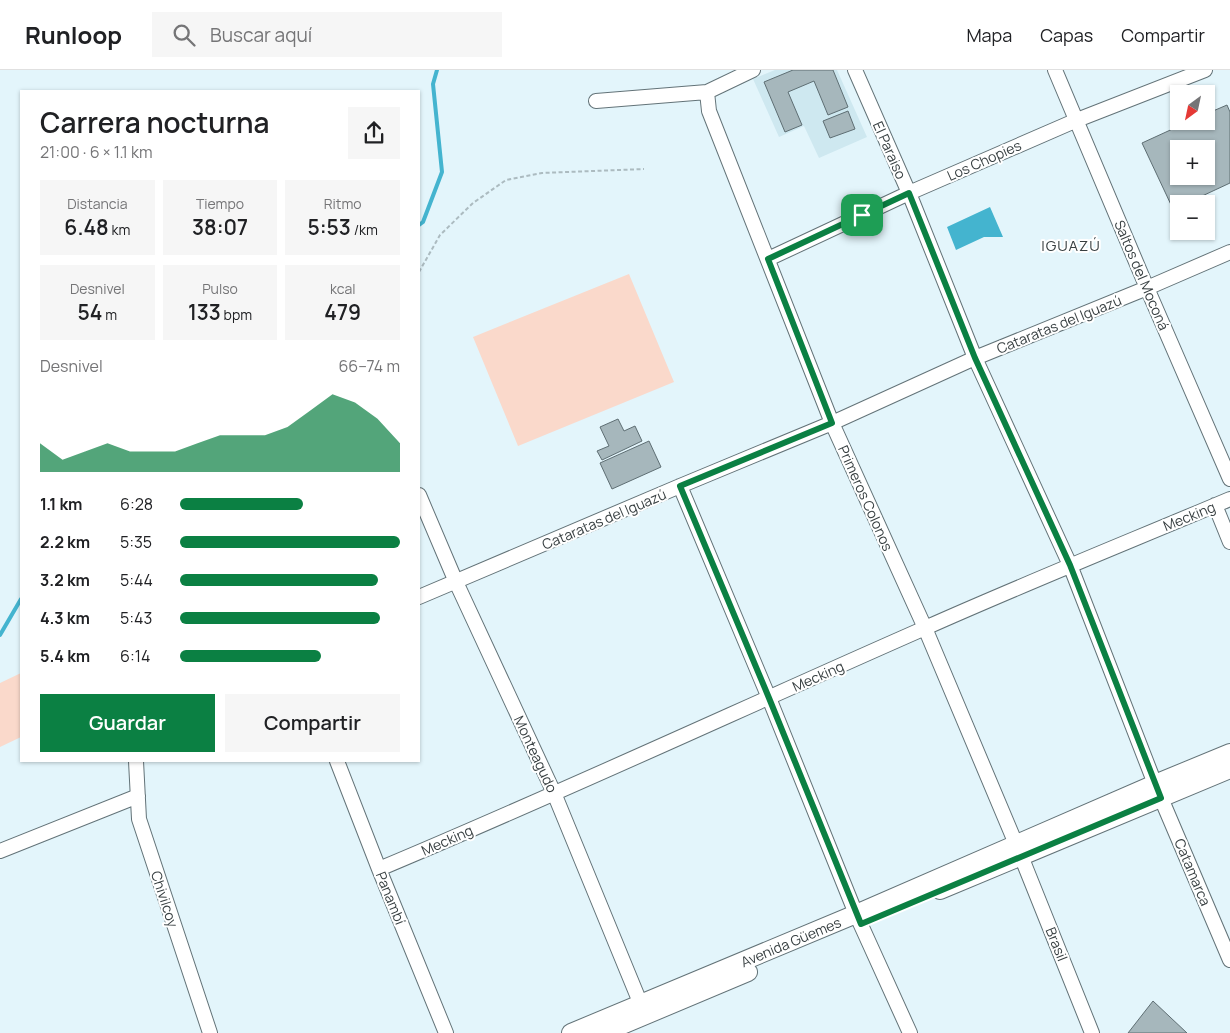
<!DOCTYPE html>
<html lang="es">
<meta charset="utf-8">
<style>
body{margin:0;font-family:Manrope,sans-serif;background:#f6f6f6;color:#202124;height:100vh;display:flex;flex-direction:column;font-size:19px;white-space:nowrap}
*{box-sizing:border-box;margin:0}
p{font-size:16px;color:#757577}
.icon{flex:none;width:28px;height:28px;fill:none;stroke:currentColor;stroke-width:2;stroke-linecap:round;stroke-linejoin:round}
.map{position:relative;flex:1;overflow:hidden}
.drawer{position:absolute;left:20px;top:20px;width:400px;height:672px;display:flex;flex-direction:column;background:#fff;border-radius:0px;box-shadow:0 1px 4px #0004}
.drawer>*{flex:none}
.needle{width:32px;rotate:213deg}
.controls{position:absolute;left:1170px;top:15px;display:grid;gap:10px}
.controls a{display:grid;place-items:center;width:45px;height:45px;border-radius:0px;background:#fff;box-shadow:0 1px 4px #0004;font-size:25px}
.pin{position:absolute;display:grid;place-items:center;width:42px;height:42px;color:#fff;margin:-21px;border-radius:10px;box-shadow:0 2px 8px #0006}
.round{display:grid;place-items:center;flex:none;width:52px;height:52px;border-radius:0px;background:#f6f6f6}
.overview{display:flex;align-items:center;justify-content:space-between;height:85px;padding:0 20px}
h1{font-size:28px;font-weight:600;line-height:38px}
.stats{display:grid;grid-template-columns:repeat(3,1fr);gap:8px;height:85px;padding:5px 20px}
.stats div{display:grid;align-content:center;border-radius:0px;background:#f6f6f6;text-align:center}
.stats b{font-size:21px;font-weight:600}
.stats small{font-size:14px;font-weight:400}
.stats p{font-size:14px}
.chart{height:140px;padding:10px 20px}
.chart p{display:flex;justify-content:space-between}
.chart svg{width:100%;height:90px;margin-top:5px;fill:#0b8043;opacity:.7}
.primary-button{display:flex;gap:10px;margin-top:auto;padding:10px 20px}
.primary-button a{flex:1;height:58px;border-radius:0px;background:#0b8043;color:#fff;font-size:20px;font-weight:600;line-height:58px;text-align:center}
.primary-button a+a{background:#f6f6f6;color:#202124}
ul{padding:0 20px;list-style:none;font-size:16px}
li{display:grid;grid-template-columns:80px 60px 1fr;align-items:center;height:38px}
li i{height:12px;border-radius:6px;background:#0b8043}
header{display:flex;align-items:center;gap:30px;box-sizing:border-box;height:70px;padding:0 25px;background:#fff;border-bottom:1px solid #e0e0e0}
header strong{font-size:24px}
nav{display:flex;gap:28px;margin-inline-start:auto;font-size:18px}
.search{width:350px;height:45px;background:#f6f6f6;display:flex;align-items:center;gap:12px;box-sizing:border-box;padding:0 18px;border-radius:0px;color:#757577;font-size:19px}
.map>svg:first-child{display:block}
.built{fill:#cee8f0}
.green{fill:#fad9cb}
.water{fill:#44b4cf}
.lines{fill:none;stroke-linecap:round;stroke-linejoin:round}
.stream{stroke:#44b4cf;stroke-width:4}
.building{fill:#a6b7bc;stroke:#5e6e73;fill-rule:evenodd}
.minor-casing{stroke:#637378;stroke-width:16}
.major-casing{stroke:#637378;stroke-width:20}
.path{stroke:#acbbc0;stroke-width:2;stroke-dasharray:4 2.5;stroke-linecap:butt}
.minor{stroke:#fff;stroke-width:14}
.major{stroke:#fff;stroke-width:18}
.route-casing{stroke:#fff;stroke-width:10}
.route{stroke:#0b8043;stroke-width:6}
.labels{text-anchor:middle;dominant-baseline:central;stroke-width:4;stroke-linejoin:round;paint-order:stroke}
.street-label{font-size:14px;fill:#373f41;stroke:#fff}
.neighbourhood-label{font-size:15px;letter-spacing:1px;fill:#373f41;stroke:#fff}
</style>
<header>
<strong>Runloop</strong>
<div class="search"><svg class="icon" aria-label="search" viewBox="0 0 24 24"><circle cx="10" cy="10" r="6"/><path d="M15 15l6 6"/></svg>Buscar aquí</div>
<nav><a>Mapa</a><a>Capas</a><a>Compartir</a></nav>
</header>
<div class="map">
<svg width="1230" height="963" viewBox="0 0 1230 963">
<rect width="100%" height="100%" fill="#e3f5fb"/>
<path class="built" d="M775 0H837L867 67 819 88 804 56 779 67 753 9Z"/>
<path class="green" d="M629 204 674 312 518 376 473 267Z
M21 603V667L0 677V613Z"/>
<path class="water" d="M990 137 1003 167H984L956 180 947 157Z"/>
<g class="lines">
<path class="stream" d="M419 155 423 152 442 102 433 14 437 0
M0 565 21 529"/>
</g>
<path class="building" d="M793 0H833L848 37 828 45 814 11 788 22 802 55 785 62 764 12Z
M1227 35 1230 42V113L1185 134H1179V137L1173 139 1142 73 1190 51H1206V44ZM1179 79H1206V106H1179Z
M848 41 855 59 830 68 823 51Z
M618 349 624 361 635 356 642 371 602 390 597 381 609 376 600 357Z
M649 371 661 397 612 419 600 393Z
M1153 931 1187 963H1128Z"/>
<g class="lines">
<defs>
<path id="minor" d="M855 0 909 123 975 288 1070 495 1155 714 1230 890
M1055 0 1147 218 1230 409
M707 22 709 41 832 353 925 558 1021 786 1092 963
M596 31 707 22 753 0
M768 189 909 123 1077 50 1205 0
M680 416 769 628 856 844 910 963
M419 425 456 512 554 723 644 942
M1215 435 1230 472
M419 527 680 416 832 353 975 288 1147 218 1230 182
M136 691 139 749 210 963
M337 691 379 799 446 963
M0 781 138 726
M379 799C563 722 743 638 925 558 1026 513 1128 472 1230 429"/>
<g id="major">
<path d="M940 820 1230 699"/>
<path id="s1" d="M571 963 856 844 1155 714 1230 683"/>
<path d="M603 963 748 902"/>
</g>
</defs>
<use href="#minor" class="minor-casing"/>
<use href="#major" class="major-casing"/>
<path class="path" d="M419 202 440 165 473 133 506 110 542 103 644 99"/>
<use href="#minor" class="minor"/>
<use href="#major" class="major"/>
</g>
<g class="lines">
<defs>
<path id="route" d="M909 123 975 288 1070 495 1161 728 861 854 769 628 680 416 832 353 768 189Z"/>
</defs>
<use href="#route" class="route-casing"/>
<use href="#route" class="route"/>
</g>
<g class="labels">
<g class="street-label">
<text transform="translate(890 80) rotate(66)">El Paraiso</text>
<text transform="translate(984 90) rotate(-24)">Los Chopies</text>
<text transform="translate(1142 205) rotate(67)">Saltos del Moconá</text>
<text transform="translate(1059 254) rotate(-22)">Cataratas del Iguazú</text>
<text transform="translate(866 428) rotate(66)">Primeros Colonos</text>
<text transform="translate(1189 446) rotate(-22)">Mecking</text>
<text transform="translate(604 449) rotate(-23)">Cataratas del Iguazú</text>
<text transform="translate(818 606) rotate(-24)">Mecking</text>
<text transform="translate(536 684) rotate(65)">Monteagudo</text>
<text transform="translate(447 770) rotate(-24)">Mecking</text>
<text transform="translate(1193 802) rotate(67)">Catamarca</text>
<text transform="translate(391 828) rotate(68)">Panambí</text>
<text transform="translate(165 829) rotate(72)">Chivilcoy</text>
<text stroke="none"><textPath href="#s1" startOffset="238">Avenida Güemes</textPath></text>
<text transform="translate(1057 874) rotate(68)">Brasil</text>
</g>
<g class="neighbourhood-label">
<text x="1071" y="175">IGUAZÚ</text>
</g>
</g>
</svg>
<div class="controls">
<a><svg class="needle" viewBox="-14 -14 28 28"><path d="M0-13l5 13h-10z" fill="#e53935"/><path d="M0 13l5-13h-10z" fill="#757577"/></svg></a>
<a>+</a>
<a>−</a>
</div>
<div class="pin" style="left:862px;top:145px;background:#1e9e55"><svg class="icon" aria-label="arrive" viewBox="0 0 24 24"><path d="M6 21V4h12l-3 4 3 4H6"/></svg></div>
<section class="drawer">
<div class="overview"><div><h1>Carrera nocturna</h1><p>21:00 · 6 × 1.1 km</p></div><a class="round"><svg class="icon" aria-label="share" viewBox="0 0 24 24"><path d="M12 15V3M7 8l5-5 5 5M5 13v7h14v-7"/></svg></a></div>
<div class="stats">
<div><p>Distancia</p><b>6.48<small> km</small></b></div>
<div><p>Tiempo</p><b>38:07</b></div>
<div><p>Ritmo</p><b>5:53<small> /km</small></b></div>
</div>
<div class="stats">
<div><p>Desnivel</p><b>54<small> m</small></b></div>
<div><p>Pulso</p><b>133<small> bpm</small></b></div>
<div><p>kcal</p><b>479</b></div>
</div>
<div class="chart"><p><span>Desnivel</span>66–74 m</p>
<svg viewBox="0 0 160 44" preserveAspectRatio="none"><path d="M0 44V30L10 38L20 34L30 30L40 34L50 34L60 34L70 30L80 26L90 26L100 26L110 22L120 14L130 6L140 10L150 18L160 30V44z"/></svg>
</div>
<ul>
<li><b>1.1 km</b>6:28<i style="width:56%"></i></li>
<li><b>2.2 km</b>5:35<i style="width:100%"></i></li>
<li><b>3.2 km</b>5:44<i style="width:90%"></i></li>
<li><b>4.3 km</b>5:43<i style="width:91%"></i></li>
<li><b>5.4 km</b>6:14<i style="width:64%"></i></li>
</ul>
<div class="primary-button"><a>Guardar</a><a>Compartir</a></div>
</section>
</div>
